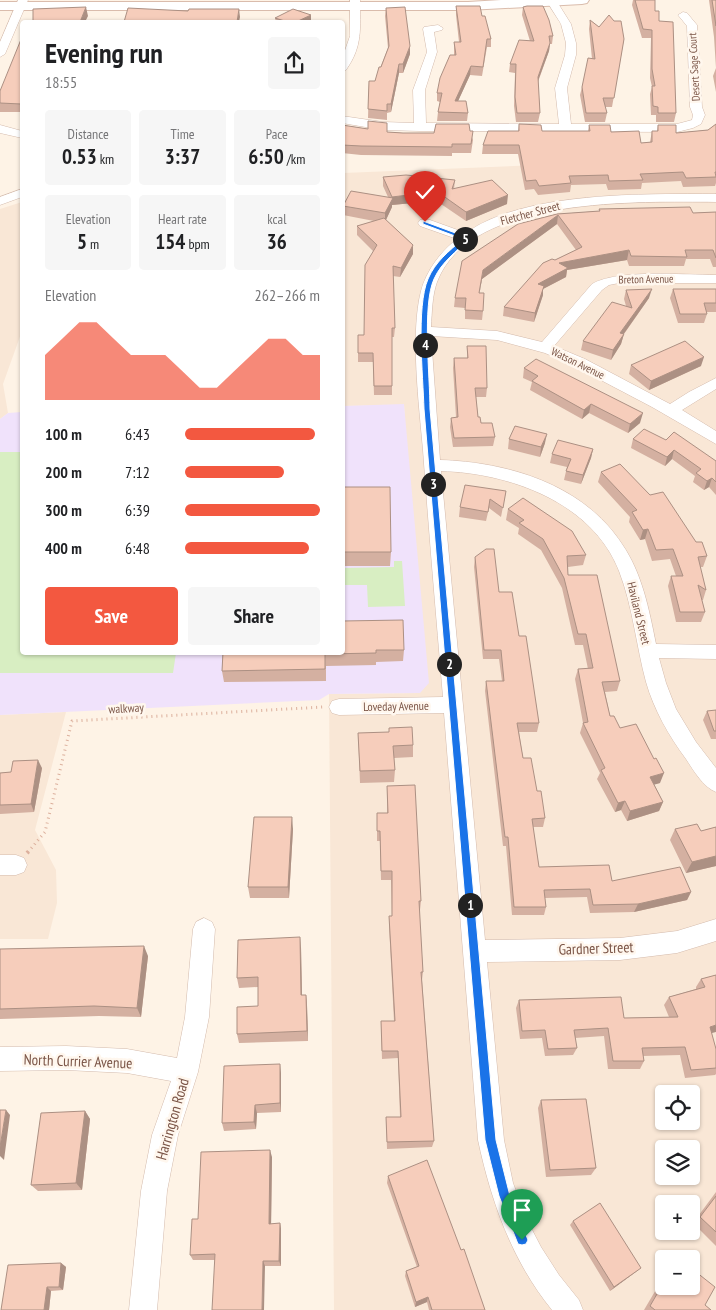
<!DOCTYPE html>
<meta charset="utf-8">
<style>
body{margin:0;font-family:"PT Sans Narrow",sans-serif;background:#f6f6f6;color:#202124;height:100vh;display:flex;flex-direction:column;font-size:19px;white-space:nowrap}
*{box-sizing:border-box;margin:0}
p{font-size:16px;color:#757577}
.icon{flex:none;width:28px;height:28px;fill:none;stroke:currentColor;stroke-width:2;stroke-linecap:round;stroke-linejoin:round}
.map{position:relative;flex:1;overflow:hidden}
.drawer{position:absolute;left:20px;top:20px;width:325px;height:635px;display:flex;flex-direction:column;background:#fff;border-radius:5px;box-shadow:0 1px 4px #0004}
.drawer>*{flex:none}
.buttons{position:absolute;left:655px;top:1085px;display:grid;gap:10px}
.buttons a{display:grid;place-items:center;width:45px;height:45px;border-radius:5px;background:#fff;box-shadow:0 1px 4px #0004;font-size:25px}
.pin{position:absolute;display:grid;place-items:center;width:42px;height:42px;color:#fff;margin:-51px -21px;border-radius:50% 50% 50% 0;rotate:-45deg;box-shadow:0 0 5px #0007}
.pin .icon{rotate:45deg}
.km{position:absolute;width:25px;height:25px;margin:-12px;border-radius:50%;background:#222;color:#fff;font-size:14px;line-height:25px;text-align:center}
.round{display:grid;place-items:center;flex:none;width:52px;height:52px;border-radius:5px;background:#f6f6f6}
.overview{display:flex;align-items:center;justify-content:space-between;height:85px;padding:0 25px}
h1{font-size:28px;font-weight:600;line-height:38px}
.stats{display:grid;grid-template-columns:repeat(3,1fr);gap:8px;height:85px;padding:5px 25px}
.stats div{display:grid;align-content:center;border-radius:5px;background:#f6f6f6;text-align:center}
.stats b{font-size:21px;font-weight:600}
.stats small{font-size:14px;font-weight:400}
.stats p{font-size:14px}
.chart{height:140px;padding:10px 25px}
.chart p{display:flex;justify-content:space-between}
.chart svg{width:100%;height:90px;margin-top:5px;fill:#f35840;opacity:.7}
.button{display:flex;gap:10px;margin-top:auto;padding:10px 25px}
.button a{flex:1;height:58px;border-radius:5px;background:#f35840;color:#fff;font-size:20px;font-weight:600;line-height:58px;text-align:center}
.button a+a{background:#f6f6f6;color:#202124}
ul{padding:0 25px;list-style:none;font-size:16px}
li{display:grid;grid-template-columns:80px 60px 1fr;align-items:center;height:38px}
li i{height:12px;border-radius:6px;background:#f35840}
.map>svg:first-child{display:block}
.residential{fill:#f9e7d6;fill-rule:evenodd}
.education{fill:#f0e2fb}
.green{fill:#d8eec2}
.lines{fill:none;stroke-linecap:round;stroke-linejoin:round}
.minor-casing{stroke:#d4bbad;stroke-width:1}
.secondary-casing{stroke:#dabcac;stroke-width:2}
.path-far1{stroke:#dcb09d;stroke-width:3;stroke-dasharray:1 4;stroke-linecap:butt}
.path{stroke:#dcb09d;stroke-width:4;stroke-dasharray:2 5;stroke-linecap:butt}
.minor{fill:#fff;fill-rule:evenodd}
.secondary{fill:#fff;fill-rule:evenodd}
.wall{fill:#d4b0a1}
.shaded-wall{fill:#ac9083}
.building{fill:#f6cdbb;stroke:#ac9083}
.route{fill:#1a73e8;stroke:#fff}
.labels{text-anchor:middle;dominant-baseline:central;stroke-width:5;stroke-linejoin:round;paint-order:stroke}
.far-street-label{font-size:11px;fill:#7b5547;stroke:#fff7ee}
.street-label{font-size:12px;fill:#7b5547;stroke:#fff7ee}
.near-street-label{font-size:15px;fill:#7b5547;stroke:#fff7ee}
</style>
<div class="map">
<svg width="716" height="1310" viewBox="0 0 716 1310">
<rect width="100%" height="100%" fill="#fef3e6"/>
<path class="residential" d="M588 163H716V1310H334L329 694 420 693 404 405 343 406V173ZM664 1094H691V1121H664ZM664 1149H691V1176H664ZM664 1204H691V1231H664ZM664 1259H691V1286H664Z
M22 202V331L3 384 8 413 0 419V209Z
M66 712 35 830 56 870 57 903 48 939H0V715Z"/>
<path class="education" d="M404 404 429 683 420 693 329 694 319 700 0 715V419L8 413 22 412V652H342L343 406Z"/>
<path class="green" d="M0 452H22V652L176 653 173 673H0Z
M394 561H402L405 606 368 607 367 585H343V568L394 567Z"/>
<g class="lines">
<defs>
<path id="minor" d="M18 0H28L5 54 0 57V42Z
M350 0H360C360 28 363 46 346 70L342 71V59L350 36Z
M546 0H556L571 24 576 43V55L567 88 571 124H677L692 120 693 115 690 107 687 26 678 15 683 12 687 13 697 25 702 107 705 115 701 124 693 128 677 132 420 131 383 130 342 123V116L383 122 414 123 413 90 427 52 423 29 424 27 438 25 443 28 442 30 434 32 437 52 425 90 426 123 559 124 555 88 565 55 566 43 561 24Z
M0 125 22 131V138L0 133Z
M22 189V197L0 205V197Z
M716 194V202C641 202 470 195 437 282 432 296 432 312 431 327L497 331 542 342 592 284C617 269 685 275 716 275V283H619L609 285 602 290 554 346 585 359 670 404 689 392 716 378V389L682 410 716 431V444L652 407 574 366 545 353 497 340 431 336 440 460C507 462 583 484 622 544 642 573 649 609 656 644L716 645V659L659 658 666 683 676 709 696 742 716 768V792C703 787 694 771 686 759 669 736 654 710 646 682 636 645 633 607 619 571 592 502 509 473 441 471L485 940 620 938 677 931 716 919V941L677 953 620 960 487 962 504 1140 513 1183 526 1218 541 1247 559 1275 579 1300 583 1310H552C512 1261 491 1201 478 1140L444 713 339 715 332 713 329 707 332 701 339 699 443 697C436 615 429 533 423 450 419 405 410 334 421 291 426 271 441 251 457 239L420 226 418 223 420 220H430L466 233C524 191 646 194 716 194Z
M0 855H16L24 858 27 865 24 872 16 875H0Z
M204 918 212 922 215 929 209 1017 198 1072 178 1135 167 1191 157 1310H129L141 1191 152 1135 171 1081 127 1073 66 1070 0 1071V1047L66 1046 127 1049 177 1058 185 1017 193 929 196 922Z"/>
<path id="secondary" d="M501 0H589L587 3 582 4 468 10H0V2H468Z"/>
</defs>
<use href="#minor" class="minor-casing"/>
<use href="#secondary" class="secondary-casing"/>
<path class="path-far1" d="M28 852 45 832 72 721 323 707"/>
<path class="path" d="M27 853 29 851"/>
<use href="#minor" class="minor"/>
<use href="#secondary" class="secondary"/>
</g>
<path class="wall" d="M633 0H655V11L659 21 676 113 674 122H656V115H651L650 94 652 87 650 78 651 38H642L632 5Z
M709 0H716V92L713 76 716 68 714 37Z
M456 6 482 16 491 39V47H487L482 76 470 75 458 101 468 113 467 121H437L438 112 440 102 437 101V93L454 55V42H459L456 15Z
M523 7 553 36 552 44H550L549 51 538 82 540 113 538 122H516L514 106 515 73 509 72 510 64 530 41 522 15Z
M386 8 410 54 403 73H399L391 112 387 113V120L368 118 369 81H375L388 48 385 16Z
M311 15V22H276L275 18Z
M590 20 599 27 624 39 612 107H605L607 113 605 122H585L580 95 582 87 592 59 589 29Z
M22 37V112H0V104Z
M436 124 470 131 473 140 471 153H452V156L361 155 342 153V125L387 132 403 133H434Z
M519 124 542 131H588L589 125 611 132 641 143 650 142 652 131H657L658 125 676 133 708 130 716 124V183L715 186 683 187 681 181 642 183 641 189 608 190 606 184 571 185 570 192 538 195 534 189 525 190 518 154H482L483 145 518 131Z
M383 177 455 180 454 189 507 204 466 221 441 204 423 202 392 205V207L386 220 413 245V254L400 277 393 276 395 328 394 337H392V395H374L373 362H358V335H364L373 251 357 235V226L374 221 343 215V206L388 197 383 186Z
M599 209 693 213 716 212V267H713L710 259H686L684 266H629L627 260 567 270 566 277 543 289V295L534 322 503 316 504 307 555 260 576 250 557 224 482 279 479 293 483 311 482 320 465 319V308L454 307 455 298 557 214 599 211Z
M673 289H716V312H707V314L704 323H678L670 298Z
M626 290 649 298 624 334 621 344 611 360 581 350 583 341 626 306 624 299Z
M467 346 487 388 486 397H476L478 417 481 423 495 437 493 446 453 447 450 427 451 418 456 417 453 368 454 358H467Z
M631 365 701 366 649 390 629 374Z
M524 368 640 423 628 433 589 413 582 419 530 390 532 382 523 378Z
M509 439 545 443 540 457 508 449Z
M633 439 666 440 716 461V495L709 487 704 490 693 482 695 476 672 459 665 466 631 448Z
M593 449 591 458 581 484 564 480 567 467 550 463 552 454Z
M601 472 696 542 707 556 703 567H700L706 590 703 600H702L705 612 701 622H676L668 586 671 576H676L670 559 652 561 645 539 640 540 629 522 630 517 598 482Z
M342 487 391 552 390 566H342Z
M506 491 501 517 489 508 486 521 459 517 460 507Z
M508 509 586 555 583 565 568 567V575L620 681 617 691 605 692 610 716 620 728 660 783 654 784 663 802 659 811 627 821 621 810 615 812 597 779 600 773 580 733 583 723 575 679 578 669H588L583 645H575L562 588 541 550 518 534 519 528 506 520Z
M475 557 499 592 519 636 539 723 537 732H519L523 758 537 791 545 818 543 827H533L539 867 612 881 691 892 687 900 634 912 590 913 587 897 545 898 546 907 544 915H512L506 846H503L485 691 486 681H502L499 659H483L474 567Z
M342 621 404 650 403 661 376 662V665L326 666V681L224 682 222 671 223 652H342Z
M716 710V739H711L703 720 707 711Z
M358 733 413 745V757L394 758 395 770 394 782 360 783Z
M42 768 34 812 0 814V773L11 772Z
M387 786 421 901 420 910H419L423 972 422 980 434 1141 432 1147 387 1149 386 1117H400L398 1058 382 1059 381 1029V1021H394L389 925V916H392L391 880H381L380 841H377V813H387Z
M716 827V866L686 873 670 840 675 829 701 831Z
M293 829 289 898H250L248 887Z
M301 947 302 995H306L307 1005 308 1041 239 1043 237 1034 258 1006V987L239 988 237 978Z
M0 949 148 956 141 1017 99 1016 0 1019Z
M716 975 711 1033 716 1049V1074L715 1075 685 1078 680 1055 643 1056 644 1061 640 1069H608L604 1036 575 1038 577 1048 573 1055 545 1056 542 1038 520 1039 516 1008 519 1000 624 1018 669 1017 664 1005 669 997 696 989V987L701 979Z
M281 1073V1112L257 1113 256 1129 224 1131 222 1123Z
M541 1100 596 1168 591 1175 546 1177 538 1108Z
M85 1111 90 1119 82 1190 38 1191 31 1185Z
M272 1157 271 1224 280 1223 281 1229V1266H265L214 1260H193L190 1255 198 1219Z
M388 1176 461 1250 485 1310H429L427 1302 415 1307 405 1276 406 1271 417 1267 387 1183Z
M716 1192V1246L693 1223Z
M573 1221 637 1271 610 1291 570 1225Z
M61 1263 66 1267 63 1290 51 1291 49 1310H1Z
M664 1276V1286L705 1305 711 1310H644Z"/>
<path class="shaded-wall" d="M86 7 88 16 85 22H80Z
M239 9 240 17 239 22H237Z
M311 15V22H296Z
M550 43 549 51 536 86 538 77Z
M410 46V54L403 73V64Z
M399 64V73L391 112V104Z
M471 66 470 75 454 110 455 101Z
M22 100V111L21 104Z
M424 193 423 202 392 205V207L385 222V213L391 201 392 197Z
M508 195 507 204 466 221V212Z
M558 215 557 224 482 279 478 302 483 270Z
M413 245V254L400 277 401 268Z
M629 250 627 260 567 270 566 277 543 289V295L534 322 538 284 559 263Z
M652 289 649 298 618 342 620 333Z
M624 334 621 344 611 360 613 350Z
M704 357 701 366 649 390 651 381Z
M591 404 589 413 582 419 584 410Z
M643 413 640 423 628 433 630 424Z
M547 434 545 443 540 457 541 447Z
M593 449 591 458 581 484 583 475Z
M674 450 672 459 665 466 667 457Z
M712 478 709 487 704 490 707 481Z
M648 529 645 539 640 540 643 530Z
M38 760 42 768 34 812 31 804Z
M664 773 660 783 646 787 650 777Z
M625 801 621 810 615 812 618 803Z
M663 802 659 811 627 821 630 811Z
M292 817 293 829 289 898 288 887Z
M716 856V866L686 873 692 862Z
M691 892 687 900 634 912 638 904Z
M300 937 301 947 302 1005 301 995Z
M144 946 148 956 141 1017 137 1008Z
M306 995 307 1005 308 1041 307 1031Z
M716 1025V1032L704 1035 710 1027Z
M280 1064 281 1073V1112L280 1103Z
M255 1105 257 1113 256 1129 254 1122Z
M6 1110 10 1115 4 1160 0 1156V1147Z
M85 1111 90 1119 82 1190 76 1183Z
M270 1150 272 1157 271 1230 269 1224Z
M280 1223 281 1229V1266L279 1261Z
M263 1261 265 1266 264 1310H262Z
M61 1263 66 1267 63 1290 59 1287Z
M641 1268 637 1271 610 1291 614 1287Z
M47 1287 51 1291 49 1310H44Z
M428 1297 427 1302 415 1307 416 1302Z"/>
<path class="building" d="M635 0H655V11H659V21L673 22 676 113H658V107L653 106 652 86H655L652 69V30L643 29Z
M712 0H716V26Z
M456 6H480L482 16H485L491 39H487L483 67 471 66 455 101H466L468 113 438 112 442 93H437L440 78 450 55H456L454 42H461Z
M527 6H543L549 20 553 36H549L550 43 538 77 540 113H517L515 97 516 64H510L519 40 534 41 523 7Z
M86 7 80 22H33V9Z
M405 7 410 46 403 64H399L391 104H387V111L368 109 369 81H375L379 67H381L389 46 386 8Z
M128 8 188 11 189 9H239L237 22H124Z
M293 9 311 15 296 22H288L275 18Z
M609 15 614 21H621L624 39 614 98H603L607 113H586L582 87 588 58 595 59 590 20 599 27Z
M22 37V100L21 104 0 103V91Z
M368 121 387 123V132L403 133H434L436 124H469L470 131H473L471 144H452V147L361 146 342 145V125L368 129Z
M519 124 541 125 542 131H590L589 125H610L611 132 639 131 641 143 652 142V131H658V125H676V133L708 130 716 124V172H715L716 177 686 178 683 172 640 174 643 180 609 181 608 175 569 176 571 183 539 186 536 180 526 181 519 145H483L488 131H519Z
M406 175 455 180 452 189 492 180 508 195 466 212 442 195 424 193 392 197 383 177Z
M351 191 393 198 385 213 343 206Z
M690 207 693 213 716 212V258L713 250H685L687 257 631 256 629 250 559 263 568 268 538 284 544 286 535 313 504 307 543 263 552 259 555 260 582 247 558 215 483 270 479 293H484L483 311 465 310 466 298H455L462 261 518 224 557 214 600 211 599 209Z
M384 218 413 245 401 268 393 266 395 328H392V386H374L373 353H358V335H364L365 265 377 245 357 226Z
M652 289 620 333 624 334 613 350 583 341 612 302 632 308 626 290Z
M673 289H716V303H704L707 314H680Z
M685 341 704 357 651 381 631 365Z
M467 346H486L487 388H475L478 417H480L481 423H492L495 437 454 438 451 418 458 417 454 358H468Z
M536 359 643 413 630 424 591 404 584 410 532 381 538 376 524 368Z
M515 426 547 434 541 447 509 439Z
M644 429 666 440 674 432 716 461V482L712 478 707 481 696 473 701 469 674 450 667 457 633 439Z
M558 440 593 449 583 475 566 471 571 459 552 454Z
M620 464 650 495 663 492 696 542H702L707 556 698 557 706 590 698 585 705 612H680L671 576H683L673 549 656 550 648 529 643 530 632 512 637 510 601 472Z
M465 485 506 491 503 508 490 499 488 512 460 507Z
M342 487H390L391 552H342Z
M523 498 572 531 586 555 567 556 568 575H597L620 681 602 682 610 716H614L620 728 636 724 654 759 656 758 664 773 650 777 663 802 630 811 625 801 618 803 601 770 605 768 583 723 588 722 578 669 593 668 586 634H578L564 578 543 539 519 523 524 520 508 509Z
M486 549H494L499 592H512L519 636H526L539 723H517L523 758H531L537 791H541L545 818 532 819 539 867 609 865 612 881 680 867 691 892 638 904 593 905 590 889 544 890 546 907H514L508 837H505L486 681H504L501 650H484L475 557Z
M403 620 404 650H376V653L325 654V669L222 671 223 652H342V621Z
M716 710V731H714L707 711Z
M412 727 413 745 393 746 395 770 360 771 358 733 389 732V728Z
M38 760 31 804 0 805V773L11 772 13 761Z
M415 785 421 901H419L423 972H421L434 1141 387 1142 386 1117H401L398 1051H382L381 1021H395L389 916H392V871H381L380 831H377V813H388L387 786Z
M254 817H292L288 887H248Z
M697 824 701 831 716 827V856L692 862 675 829Z
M300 937 301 995H306L307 1031 237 1034V1007L258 1006V977L237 978 238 940Z
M144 946 137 1008 94 1006 0 1009V949Z
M716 975V1025L710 1027 716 1049V1068L691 1070 685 1047 642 1048 644 1061H613L608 1028 574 1030 577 1048 548 1049 545 1030 522 1031 519 1000 621 997 624 1018 678 1017 669 997 705 987 701 979Z
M280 1064V1103L255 1105 254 1122 222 1123 224 1066Z
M586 1099 596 1168 550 1170 541 1100Z
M0 1110H6L0 1147Z
M85 1111 76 1183 31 1185 41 1113Z
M270 1150 269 1224 280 1223 279 1261H263L262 1310H212L215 1254 190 1255 192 1219H198L201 1152Z
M427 1160 461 1250 464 1249 485 1310H432L428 1297 416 1302 406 1271 419 1266 388 1176Z
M716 1196V1232L700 1217Z
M600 1203 641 1268 614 1287 573 1221Z
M61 1263 59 1287H47L44 1310H1L8 1265Z
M691 1268 715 1287 705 1305 711 1310H655L650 1306 664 1282V1286H691Z"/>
<path class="route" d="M423 221 469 238C457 252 442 261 434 279 422 305 430 377 430 409L496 1140 510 1196 528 1240 526 1244 522 1245 518 1244 499 1196 485 1140 424 409C423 376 416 307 428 279 435 262 449 251 463 239L423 224Z"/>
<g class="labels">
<g class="far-street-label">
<text transform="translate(694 67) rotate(-93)">Desert Sage Court</text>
<text transform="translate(646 279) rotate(-1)">Breton Avenue</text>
<text transform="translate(578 363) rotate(26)">Watson Avenue</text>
</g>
<g class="street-label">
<text transform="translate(530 213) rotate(-15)">Fletcher Street</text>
<text transform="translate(639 613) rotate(76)">Haviland Street</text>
<text transform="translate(396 706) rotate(-1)">Loveday Avenue</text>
<text transform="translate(126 708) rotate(-3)">walkway</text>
</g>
<g class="near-street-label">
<text transform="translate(596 948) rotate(-2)">Gardner Street</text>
<text transform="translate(78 1061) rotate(2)">North Currier Avenue</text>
<text transform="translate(172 1119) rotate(-74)">Harrington Road</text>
</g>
</g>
</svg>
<div class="buttons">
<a><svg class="icon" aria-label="locate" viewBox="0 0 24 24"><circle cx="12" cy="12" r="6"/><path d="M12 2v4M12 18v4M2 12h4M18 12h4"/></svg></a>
<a><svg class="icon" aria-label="layers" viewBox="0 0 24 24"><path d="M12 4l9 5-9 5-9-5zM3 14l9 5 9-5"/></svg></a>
<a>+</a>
<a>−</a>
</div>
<div class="pin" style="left:522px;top:1240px;background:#1e9e55"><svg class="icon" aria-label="arrive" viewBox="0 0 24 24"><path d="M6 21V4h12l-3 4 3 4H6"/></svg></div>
<div class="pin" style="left:425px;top:222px;background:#d93025"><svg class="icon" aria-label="check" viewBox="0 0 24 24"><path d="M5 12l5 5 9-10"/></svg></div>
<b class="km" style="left:470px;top:905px">1</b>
<b class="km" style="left:449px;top:664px">2</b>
<b class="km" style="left:433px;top:484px">3</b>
<b class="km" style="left:425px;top:345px">4</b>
<b class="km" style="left:465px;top:239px">5</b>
<section class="drawer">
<div class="overview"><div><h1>Evening run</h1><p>18:55</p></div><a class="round"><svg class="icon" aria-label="share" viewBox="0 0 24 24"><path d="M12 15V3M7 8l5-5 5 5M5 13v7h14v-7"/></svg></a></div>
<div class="stats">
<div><p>Distance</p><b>0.53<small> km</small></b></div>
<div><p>Time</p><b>3:37</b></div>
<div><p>Pace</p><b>6:50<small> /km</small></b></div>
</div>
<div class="stats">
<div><p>Elevation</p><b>5<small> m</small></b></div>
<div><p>Heart rate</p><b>154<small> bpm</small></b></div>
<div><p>kcal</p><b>36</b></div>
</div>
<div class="chart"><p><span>Elevation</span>262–266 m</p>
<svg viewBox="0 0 160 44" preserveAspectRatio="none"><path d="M0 44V22L10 14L20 6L30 6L40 14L50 22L60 22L70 22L80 30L90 38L100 38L110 30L120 22L130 14L140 14L150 22L160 22V44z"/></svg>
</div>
<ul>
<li><b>100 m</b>6:43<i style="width:96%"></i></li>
<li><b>200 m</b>7:12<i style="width:73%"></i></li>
<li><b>300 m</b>6:39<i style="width:100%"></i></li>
<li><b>400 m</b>6:48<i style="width:92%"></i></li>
</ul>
<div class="button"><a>Save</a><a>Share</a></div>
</section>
</div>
